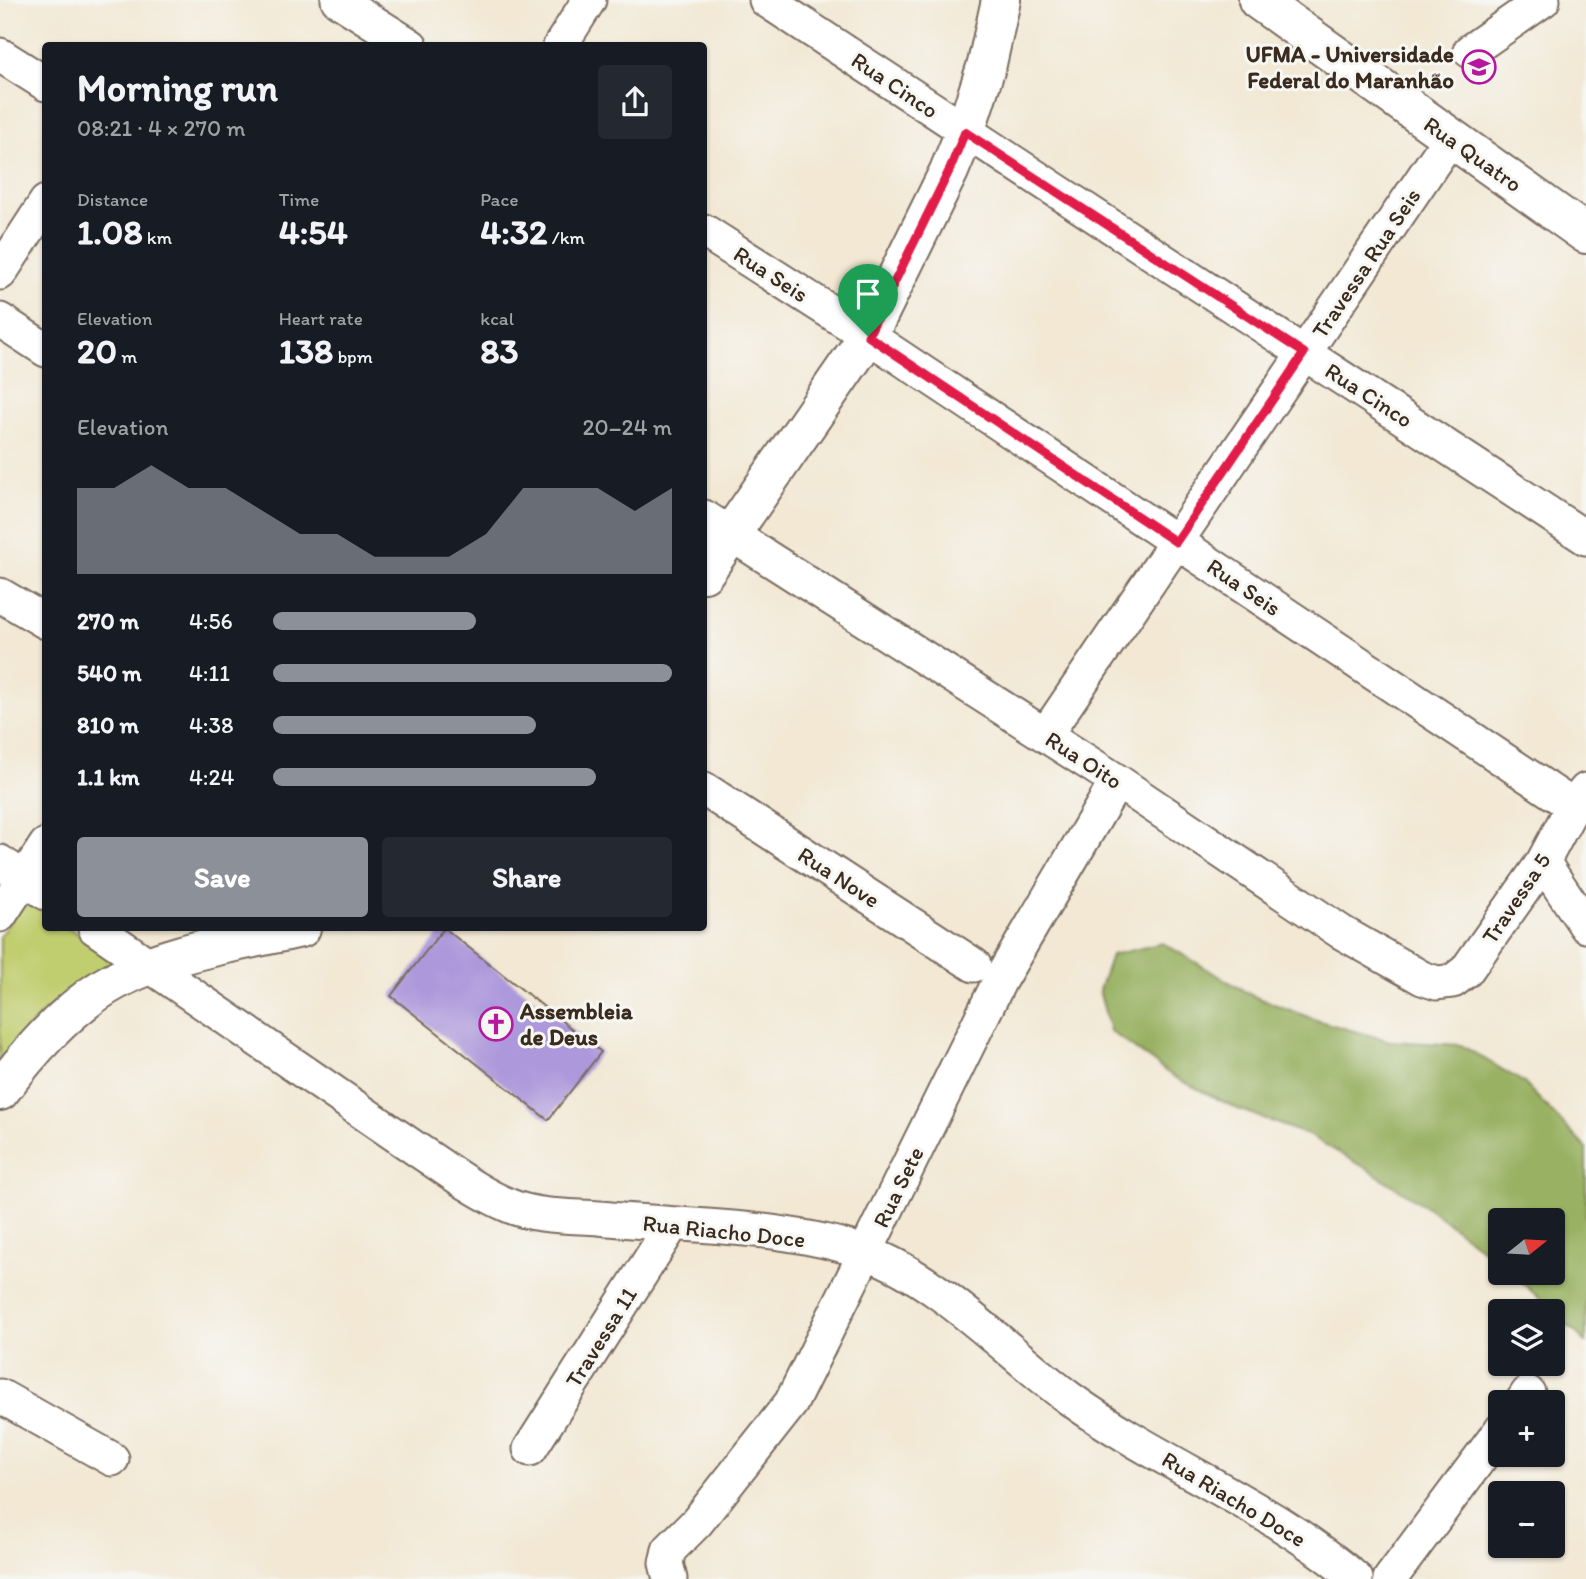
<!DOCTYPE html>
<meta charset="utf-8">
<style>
body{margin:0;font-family:Itim,sans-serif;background:#242831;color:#f1f3f6;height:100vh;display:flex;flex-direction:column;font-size:26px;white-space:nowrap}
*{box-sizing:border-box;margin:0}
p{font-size:23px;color:#9ea1a6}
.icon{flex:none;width:38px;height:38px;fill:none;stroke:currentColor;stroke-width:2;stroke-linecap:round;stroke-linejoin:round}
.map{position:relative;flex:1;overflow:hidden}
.drawer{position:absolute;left:42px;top:42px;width:665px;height:889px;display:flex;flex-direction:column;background:#171b24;border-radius:7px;box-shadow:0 2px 5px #0004}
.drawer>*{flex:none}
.needle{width:46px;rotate:72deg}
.buttons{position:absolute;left:1488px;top:1208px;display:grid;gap:14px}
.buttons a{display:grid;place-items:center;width:77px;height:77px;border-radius:7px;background:#171b24;box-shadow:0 2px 5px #0004;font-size:35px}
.pin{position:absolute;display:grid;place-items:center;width:60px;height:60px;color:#fff;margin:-72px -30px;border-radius:50% 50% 50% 0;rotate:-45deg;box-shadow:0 0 7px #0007}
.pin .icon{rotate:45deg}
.round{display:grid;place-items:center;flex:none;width:74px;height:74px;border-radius:7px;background:#242831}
.overview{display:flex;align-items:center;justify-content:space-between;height:119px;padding:0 35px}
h1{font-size:38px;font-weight:800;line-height:52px}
.figures{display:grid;grid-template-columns:repeat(3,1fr);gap:10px;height:119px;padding:7px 35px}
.figures div{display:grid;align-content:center}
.figures b{font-size:35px;font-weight:800}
.figures small{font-size:19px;font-weight:400}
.figures p{font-size:19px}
.chart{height:196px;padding:14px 35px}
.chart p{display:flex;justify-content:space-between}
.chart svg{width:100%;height:126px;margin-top:7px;fill:#8c9099;opacity:.7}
.cta{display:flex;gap:14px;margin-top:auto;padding:14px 35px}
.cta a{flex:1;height:80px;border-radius:7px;background:#8c9099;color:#fff;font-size:28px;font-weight:800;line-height:80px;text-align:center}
.cta a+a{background:#242831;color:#f1f3f6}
ul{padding:0 35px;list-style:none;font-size:23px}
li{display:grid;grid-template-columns:112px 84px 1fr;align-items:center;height:52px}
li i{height:18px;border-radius:9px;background:#8c9099}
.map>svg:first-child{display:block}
.green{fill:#c1ce70;stroke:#7e7c47;stroke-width:2}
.forest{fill:#98b162;stroke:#6a6e40;stroke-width:2}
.building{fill:#ad98db}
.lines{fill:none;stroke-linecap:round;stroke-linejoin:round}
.minor-casing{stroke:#7b6c5e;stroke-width:37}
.major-casing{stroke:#7b6c5e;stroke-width:42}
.minor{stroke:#fff;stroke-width:33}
.major{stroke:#fff;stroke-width:38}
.route-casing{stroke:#fff;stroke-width:14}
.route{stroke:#e11d48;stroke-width:9}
.labels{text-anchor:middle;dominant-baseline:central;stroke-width:6;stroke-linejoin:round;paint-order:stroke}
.poi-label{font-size:23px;font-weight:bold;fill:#3b2a1e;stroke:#f6f6f2;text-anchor:end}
.street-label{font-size:23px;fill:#3b2a1e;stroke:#f6f6f2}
</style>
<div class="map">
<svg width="1586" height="1579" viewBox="0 0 1586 1579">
<rect width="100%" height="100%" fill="#f6f6f2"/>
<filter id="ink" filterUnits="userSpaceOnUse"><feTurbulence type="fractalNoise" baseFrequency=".0143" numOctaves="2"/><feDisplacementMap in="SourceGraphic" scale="14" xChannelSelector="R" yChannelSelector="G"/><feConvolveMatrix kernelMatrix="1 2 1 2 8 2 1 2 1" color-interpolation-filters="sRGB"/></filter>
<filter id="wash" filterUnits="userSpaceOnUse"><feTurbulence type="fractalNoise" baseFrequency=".00686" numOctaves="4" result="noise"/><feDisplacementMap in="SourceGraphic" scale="28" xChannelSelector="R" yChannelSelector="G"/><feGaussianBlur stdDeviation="1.57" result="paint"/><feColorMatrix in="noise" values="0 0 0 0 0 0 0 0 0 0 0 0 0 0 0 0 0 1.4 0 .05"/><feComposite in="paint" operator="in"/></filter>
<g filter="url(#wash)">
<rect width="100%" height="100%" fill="#f2e8d4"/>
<path class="green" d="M26 897 45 911 46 928H69L118 962C69 987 33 1017 0 1062V936Z"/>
<path class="forest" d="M1163 943 1253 996 1319 1021 1390 1041 1461 1045 1523 1082 1586 1148V1342L1511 1272H1552V1220H1500V1263L1430 1209 1369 1170 1308 1135 1238 1109 1174 1077 1110 1031 1099 990 1111 955Z"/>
<g id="blocks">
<path class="building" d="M444 928 601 1052 548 1120 391 996Z"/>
</g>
</g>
<g filter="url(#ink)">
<use href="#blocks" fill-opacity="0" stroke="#7b6c5e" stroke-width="2"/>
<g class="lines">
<defs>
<path id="minor" d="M338 0 411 46
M766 0 1586 538
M560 46 589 0
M1470 51 1543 0
M0 55 46 84
M704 231 868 336 1573 806
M0 273 46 202
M0 320 46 350
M704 517 1117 781 1341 932 1422 978 1437 983 1453 981 1466 971 1543 862 1573 806 1586 790
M0 595 46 622
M1046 734 1450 138
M704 789 974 965
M0 862 46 893
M1543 862 1586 926
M0 915 46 845
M95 928 419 1151C448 1170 478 1193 510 1206 536 1217 571 1216 599 1218 687 1227 783 1224 867 1253 938 1278 1008 1353 1069 1398 1160 1464 1270 1505 1356 1579
M0 1396 112 1459
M1522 1402 1528 1393
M530 1449 672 1225
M670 1579 666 1563 669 1550 697 1522 791 1403 1000 980 1117 781
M1390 1579 1500 1431"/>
<path id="major" d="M1258 0 1586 234
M704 573 868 336 949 171 965 132 987 64 1001 0
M0 1091C29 1052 64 1012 106 986 160 953 239 942 301 928"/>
</defs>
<use href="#minor" class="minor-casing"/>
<use href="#major" class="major-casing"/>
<use href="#minor" class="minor"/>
<use href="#major" class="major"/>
</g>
</g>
<g class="lines" filter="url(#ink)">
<defs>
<path id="route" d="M965 132 1304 353 1176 542 868 336 949 171Z"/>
</defs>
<use href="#route" class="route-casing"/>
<use href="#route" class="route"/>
</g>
<defs>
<symbol id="university-ring" viewBox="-11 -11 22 22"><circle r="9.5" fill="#f6f6f2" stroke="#b5179e" stroke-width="1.5"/><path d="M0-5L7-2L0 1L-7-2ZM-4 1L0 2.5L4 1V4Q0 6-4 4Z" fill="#b5179e"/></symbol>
<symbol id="church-ring" viewBox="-11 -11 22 22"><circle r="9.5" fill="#f6f6f2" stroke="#b5179e" stroke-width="1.5"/><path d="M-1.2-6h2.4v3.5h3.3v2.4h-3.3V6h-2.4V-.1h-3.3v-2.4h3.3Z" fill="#b5179e"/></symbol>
</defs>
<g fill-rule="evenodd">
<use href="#university-ring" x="1460" y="48" width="38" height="38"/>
<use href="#church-ring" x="477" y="1005" width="38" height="38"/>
</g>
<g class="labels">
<g class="poi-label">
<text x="1454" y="54">UFMA - Universidade<tspan x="1454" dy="26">Federal do Maranhão</tspan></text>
<text x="520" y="1011" text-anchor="start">Assembleia<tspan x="520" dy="26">de Deus</tspan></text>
</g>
<g class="street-label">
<text transform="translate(895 85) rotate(34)">Rua Cinco</text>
<text transform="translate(1473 154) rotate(35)">Rua Quatro</text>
<text transform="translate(1366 263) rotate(-56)">Travessa Rua Seis</text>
<text transform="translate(771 274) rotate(33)">Rua Seis</text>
<text transform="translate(1369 395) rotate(33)">Rua Cinco</text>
<text transform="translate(1244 587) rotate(34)">Rua Seis</text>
<text transform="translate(1084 760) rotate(33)">Rua Oito</text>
<text transform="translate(839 877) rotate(33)">Rua Nove</text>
<text transform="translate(1516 898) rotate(-56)">Travessa 5</text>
<text transform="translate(898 1187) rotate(-64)">Rua Sete</text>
<text transform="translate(724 1231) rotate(6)">Rua Riacho Doce</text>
<text transform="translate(601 1337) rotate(-58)">Travessa 11</text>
<text transform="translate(1234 1499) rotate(31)">Rua Riacho Doce</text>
</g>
</g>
</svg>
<div class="buttons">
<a><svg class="needle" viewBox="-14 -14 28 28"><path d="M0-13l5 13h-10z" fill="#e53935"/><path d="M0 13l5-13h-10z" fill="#9ea1a6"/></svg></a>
<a><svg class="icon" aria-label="layers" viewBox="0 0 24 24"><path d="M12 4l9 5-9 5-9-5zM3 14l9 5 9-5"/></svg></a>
<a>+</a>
<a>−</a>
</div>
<div class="pin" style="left:868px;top:336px;background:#1e9e55"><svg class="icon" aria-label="arrive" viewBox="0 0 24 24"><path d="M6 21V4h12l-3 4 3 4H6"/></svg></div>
<section class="drawer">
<div class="overview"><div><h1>Morning run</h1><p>08:21 · 4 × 270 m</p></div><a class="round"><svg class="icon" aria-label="share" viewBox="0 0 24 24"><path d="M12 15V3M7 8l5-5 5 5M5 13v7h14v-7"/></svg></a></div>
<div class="figures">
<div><p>Distance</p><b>1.08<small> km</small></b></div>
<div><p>Time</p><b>4:54</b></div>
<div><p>Pace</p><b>4:32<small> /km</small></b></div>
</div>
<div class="figures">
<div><p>Elevation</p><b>20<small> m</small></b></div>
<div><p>Heart rate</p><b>138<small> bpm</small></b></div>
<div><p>kcal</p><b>83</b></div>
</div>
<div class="chart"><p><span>Elevation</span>20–24 m</p>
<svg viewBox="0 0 160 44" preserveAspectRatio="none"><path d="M0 44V14L10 14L20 6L30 14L40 14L50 22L60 30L70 30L80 38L90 38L100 38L110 30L120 14L130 14L140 14L150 22L160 14V44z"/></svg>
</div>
<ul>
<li><b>270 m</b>4:56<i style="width:51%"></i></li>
<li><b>540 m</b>4:11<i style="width:100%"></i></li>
<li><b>810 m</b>4:38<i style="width:66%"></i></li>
<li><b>1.1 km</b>4:24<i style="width:81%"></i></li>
</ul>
<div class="cta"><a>Save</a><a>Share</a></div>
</section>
</div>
